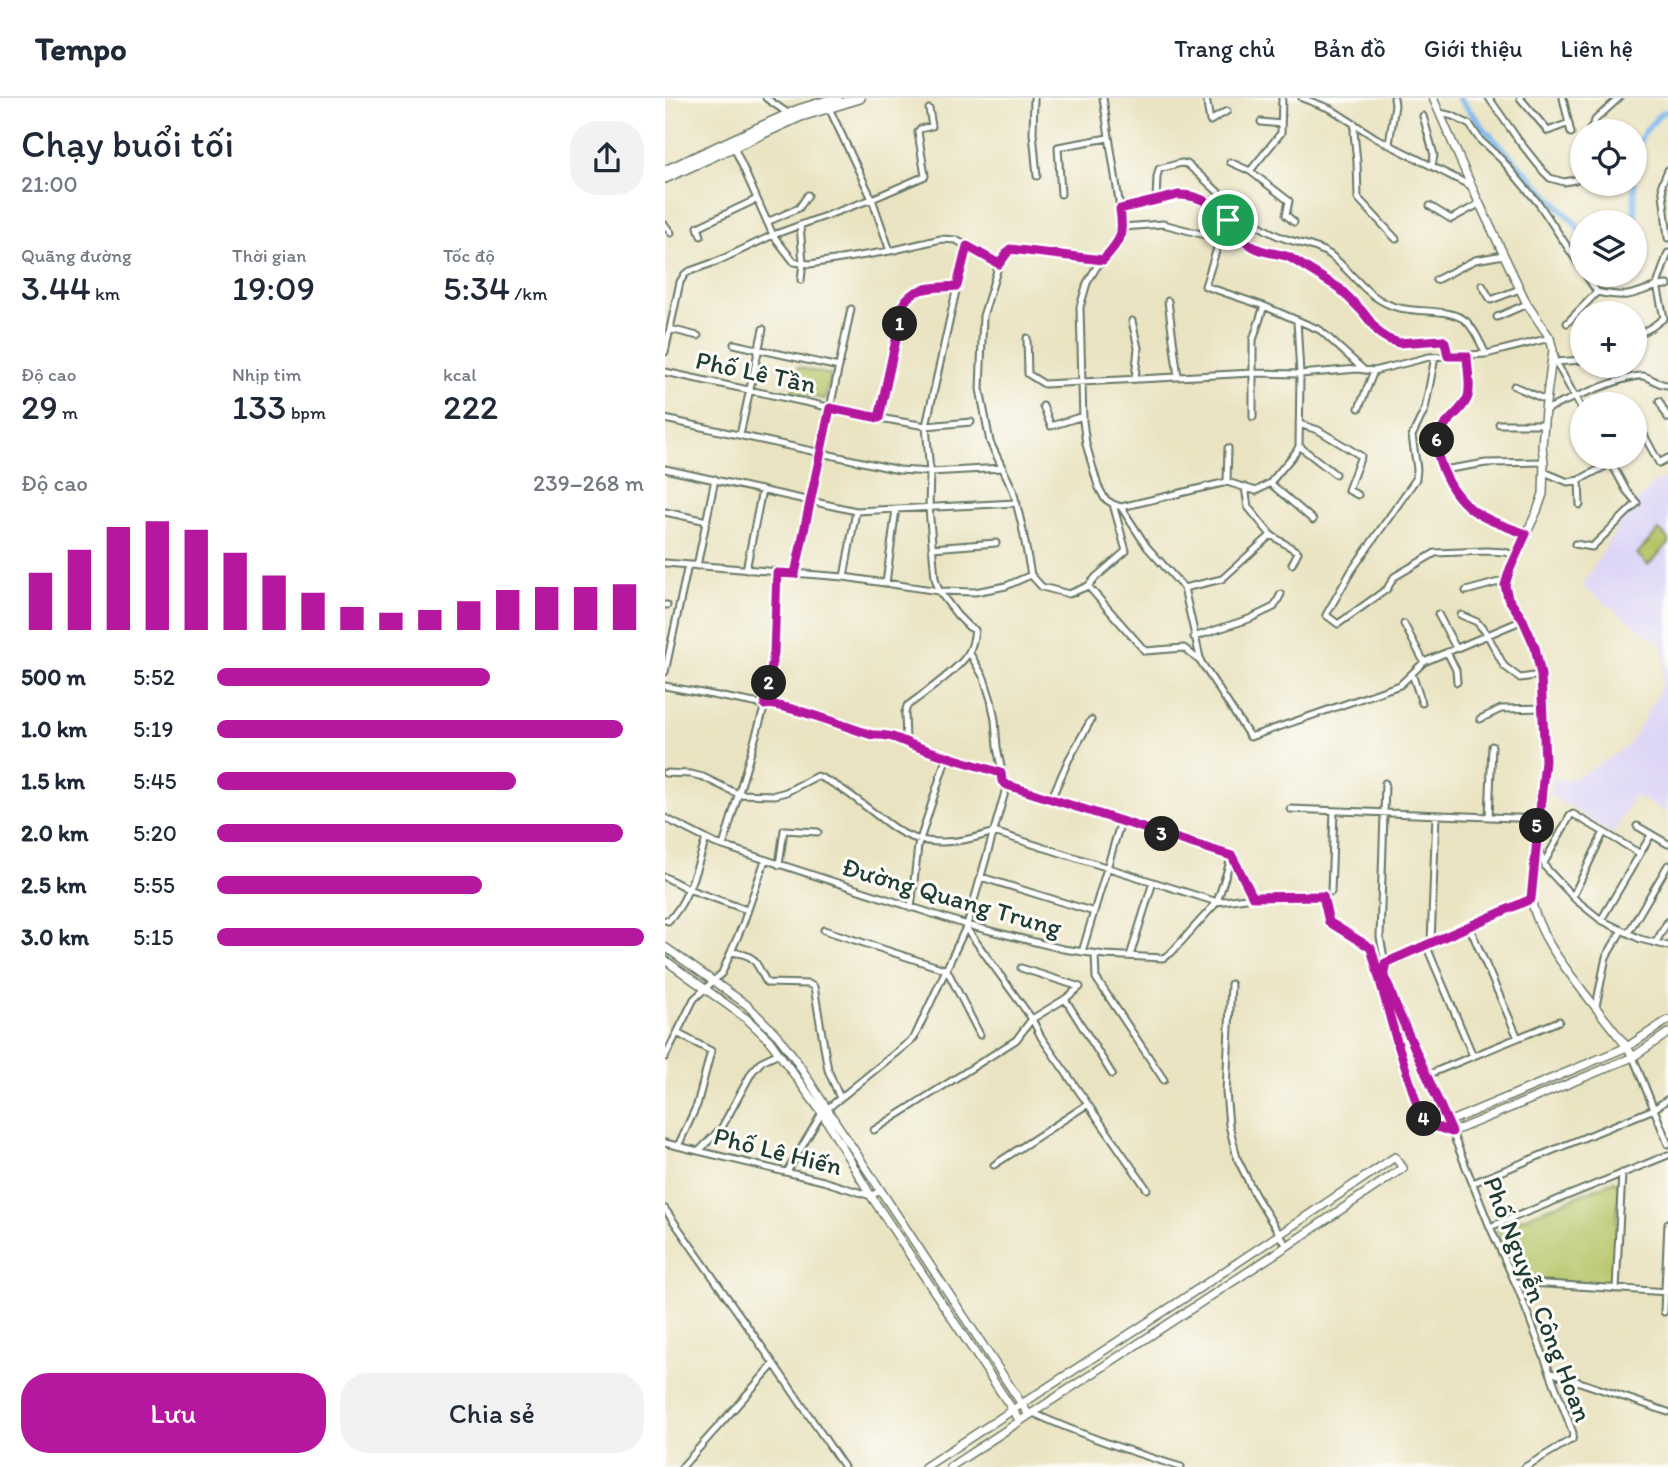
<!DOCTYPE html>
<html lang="vi">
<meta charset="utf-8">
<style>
body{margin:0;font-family:Itim,sans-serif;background:#f2f2f3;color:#1f2937;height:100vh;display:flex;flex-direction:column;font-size:26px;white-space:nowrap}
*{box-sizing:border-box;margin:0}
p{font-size:23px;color:#747a83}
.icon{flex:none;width:38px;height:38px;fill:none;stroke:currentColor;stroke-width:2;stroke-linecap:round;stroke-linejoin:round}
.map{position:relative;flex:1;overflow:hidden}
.details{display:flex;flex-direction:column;background:#fff;width:665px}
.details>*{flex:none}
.fabs{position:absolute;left:905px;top:21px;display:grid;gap:14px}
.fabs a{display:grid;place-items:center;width:77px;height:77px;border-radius:50%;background:#fff;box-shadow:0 2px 5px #0004;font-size:35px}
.pin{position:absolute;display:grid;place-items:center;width:60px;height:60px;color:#fff;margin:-30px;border:4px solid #fff;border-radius:50%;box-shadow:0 2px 7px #0007}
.km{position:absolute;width:35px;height:35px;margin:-18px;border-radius:50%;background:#222;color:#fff;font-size:19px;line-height:35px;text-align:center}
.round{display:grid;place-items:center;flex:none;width:74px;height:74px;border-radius:28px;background:#f2f2f3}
.headline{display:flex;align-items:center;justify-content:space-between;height:119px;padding:0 21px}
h1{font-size:38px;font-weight:600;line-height:52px}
.stats{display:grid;grid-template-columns:repeat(3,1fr);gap:10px;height:119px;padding:7px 21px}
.stats div{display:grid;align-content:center}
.stats b{font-size:35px;font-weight:600}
.stats small{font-size:19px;font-weight:400}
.stats p{font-size:19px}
.chart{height:196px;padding:14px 21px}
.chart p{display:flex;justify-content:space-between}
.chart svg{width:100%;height:126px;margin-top:7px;stroke:#b5179e;stroke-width:6}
.cta{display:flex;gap:14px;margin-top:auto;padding:14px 21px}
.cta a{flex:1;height:80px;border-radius:28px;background:#b5179e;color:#fff;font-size:28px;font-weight:600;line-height:80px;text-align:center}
.cta a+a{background:#f2f2f3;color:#1f2937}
ul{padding:0 21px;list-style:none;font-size:23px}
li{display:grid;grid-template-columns:112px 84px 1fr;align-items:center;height:52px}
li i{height:18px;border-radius:9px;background:#b5179e}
header{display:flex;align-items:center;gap:42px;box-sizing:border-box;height:98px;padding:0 35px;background:#fff;border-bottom:2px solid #e0e1e3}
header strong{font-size:33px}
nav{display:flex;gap:38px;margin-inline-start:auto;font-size:24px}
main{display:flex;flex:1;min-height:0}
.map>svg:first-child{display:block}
.built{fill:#ddd5f6}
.park{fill:#b5c567;stroke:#6a814e;stroke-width:2}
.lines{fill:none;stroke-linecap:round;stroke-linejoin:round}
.canal{stroke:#7bb8ee;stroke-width:6}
.minor-casing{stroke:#667765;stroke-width:9}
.tertiary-casing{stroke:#667765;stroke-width:10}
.primary-casing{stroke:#667765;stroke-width:12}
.minor{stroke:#fff;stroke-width:5}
.tertiary{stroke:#fff;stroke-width:7}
.primary{stroke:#fff;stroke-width:9}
.route-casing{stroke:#fff;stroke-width:14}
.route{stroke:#b5179e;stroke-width:9}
.labels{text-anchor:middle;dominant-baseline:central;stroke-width:6;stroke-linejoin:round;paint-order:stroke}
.street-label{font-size:26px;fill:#1f3d34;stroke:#fdfcf7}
</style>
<header>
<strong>Tempo</strong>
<nav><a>Trang chủ</a><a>Bản đồ</a><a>Giới thiệu</a><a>Liên hệ</a></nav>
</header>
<main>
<section class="details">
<div class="headline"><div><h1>Chạy buổi tối</h1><p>21:00</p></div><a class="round"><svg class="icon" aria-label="share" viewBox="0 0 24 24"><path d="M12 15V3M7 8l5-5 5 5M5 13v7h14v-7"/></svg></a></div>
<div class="stats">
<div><p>Quãng đường</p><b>3.44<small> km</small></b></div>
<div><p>Thời gian</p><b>19:09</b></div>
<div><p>Tốc độ</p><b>5:34<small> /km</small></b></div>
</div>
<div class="stats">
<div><p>Độ cao</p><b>29<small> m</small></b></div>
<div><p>Nhịp tim</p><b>133<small> bpm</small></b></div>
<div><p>kcal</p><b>222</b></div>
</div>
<div class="chart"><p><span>Độ cao</span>239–268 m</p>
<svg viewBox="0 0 160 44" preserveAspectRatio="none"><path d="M5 44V24M15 44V16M25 44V8M35 44V6M45 44V9M55 44V17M65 44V25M75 44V31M85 44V36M95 44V38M105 44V37M115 44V34M125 44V30M135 44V29M145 44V29M155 44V28"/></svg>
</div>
<ul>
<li><b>500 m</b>5:52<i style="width:64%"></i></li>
<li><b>1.0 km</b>5:19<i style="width:95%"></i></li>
<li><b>1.5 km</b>5:45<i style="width:70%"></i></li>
<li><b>2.0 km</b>5:20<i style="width:95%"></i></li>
<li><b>2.5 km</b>5:55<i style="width:62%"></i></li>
<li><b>3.0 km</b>5:15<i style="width:100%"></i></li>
</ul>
<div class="cta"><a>Lưu</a><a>Chia sẻ</a></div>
</section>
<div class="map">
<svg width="1003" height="1369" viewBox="0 0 1003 1369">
<rect width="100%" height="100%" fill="#fdfcf7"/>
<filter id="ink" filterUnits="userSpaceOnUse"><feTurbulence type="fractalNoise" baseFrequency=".0143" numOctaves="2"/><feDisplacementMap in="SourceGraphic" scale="14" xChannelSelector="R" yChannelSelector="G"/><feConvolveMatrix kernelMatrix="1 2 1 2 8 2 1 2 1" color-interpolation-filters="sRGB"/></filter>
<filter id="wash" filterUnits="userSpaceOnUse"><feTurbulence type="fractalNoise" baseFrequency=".00686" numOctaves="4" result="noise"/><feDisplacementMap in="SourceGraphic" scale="28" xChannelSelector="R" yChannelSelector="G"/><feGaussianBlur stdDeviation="1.57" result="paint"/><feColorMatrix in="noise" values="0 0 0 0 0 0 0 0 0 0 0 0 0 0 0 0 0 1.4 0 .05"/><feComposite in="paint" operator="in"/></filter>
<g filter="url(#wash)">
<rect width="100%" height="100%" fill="#eae3c1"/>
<path class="built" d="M1003 379V715L969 697 948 736 885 697 887 680 900 682 915 678 963 648 995 592 1000 561 996 547 917 488 959 419 988 386Z"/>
<path class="park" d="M133 269 166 277 160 301 127 294Z
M994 432 1003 441V446L983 467 972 456Z
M949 1083 954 1087 948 1186 943 1188 853 1182 851 1180 833 1134 834 1130Z"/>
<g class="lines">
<path class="canal" d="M794 0 822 34 910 125 917 138
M970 73C970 50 974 39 990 22 994 17 996 14 1003 13
M969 86 970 131"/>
</g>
</g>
<g filter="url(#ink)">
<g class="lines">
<defs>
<path id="minor" d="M101 0 124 16
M369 0 368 35 372 78
M438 0 458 129 453 142 431 170 422 185 415 209 418 323 421 346 433 388 440 401 448 406 456 409 482 449 519 490 536 564
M541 0 545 23 562 13
M617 0 616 35 585 73 624 103 621 117 629 124
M637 0 666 11 711 40 806 88
M824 0 854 43 878 73 885 80 899 84 910 82 915 78 917 66
M855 0 883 33 904 25
M898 0 906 35
M164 10 207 101 225 153
M775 15 788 18 805 27 815 42 837 62 874 106 917 171
M758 18 769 57 767 68
M596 24 616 26
M690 26 689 34 692 64 693 100 731 141
M924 33 931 21 954 0
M724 46 730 7 729 0
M69 49 108 137 129 164 145 166 225 153 276 141 291 142 334 166
M565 64 585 73
M1003 72 997 86 1003 140
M396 96 393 49 443 40
M491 103 492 79 494 71 516 65 522 66C550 89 576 120 609 136 626 145 647 145 664 156 685 171 699 197 725 207 747 217 785 208 802 224 811 233 815 245 821 256
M765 108 786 121 814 106
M455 111C492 102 527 85 558 117 570 129 571 138 587 149 599 156 612 154 624 159 651 175 678 190 698 214 707 225 715 241 730 244 743 247 764 242 779 242L783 259
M102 124 134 110 143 97
M0 127 6 135
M135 127 138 165 136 182
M458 129 498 126 544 138 553 147 540 188 599 208 655 232 699 272
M36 138 33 129 92 101
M438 162 345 151 334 166 318 218 315 291 325 344 348 392 357 428 366 477 377 489 404 496 423 488 431 479 461 453 448 406
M771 182 810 162 839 157
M817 187 826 202 855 191
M932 194C942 196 952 198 962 197 976 195 988 187 1003 187
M503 203 513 279
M832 219 862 206
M467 223 473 250 470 281
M902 225 932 194 921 177
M5 231 33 238
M970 238 987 229 999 220 992 187 1003 155
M362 240 363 276 379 286 588 275 635 276 692 271 709 273 764 259 821 256 885 240
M69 246 174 269
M0 254 15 184 20 176 25 173 53 163 108 137 207 101 260 78 253 34 255 31 267 28 264 11
M889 255 891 264 917 312
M802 258C803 268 807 292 802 301 795 316 777 324 773 340 770 351 774 362 778 372 796 415 821 421 861 436
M770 259 760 311 747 338 752 371 751 381 687 472 661 517 673 526 722 491 729 479 770 455 822 453 840 454 851 458
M891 264 917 262
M0 274 214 320 261 328 306 324
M849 288 881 302
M994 303 1003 320
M378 308 386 328 418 318
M694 310 709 273
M880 312C896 305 963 276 978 278 987 280 993 287 1003 287
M588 319V242L599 208
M214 320 239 205C249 187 274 190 292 188
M970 320 994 365 1003 360
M0 321 234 372 265 374 338 370
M634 326 653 332 696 358 683 392 693 397
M834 326H879
M75 337 98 231
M634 348 670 376
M0 371 191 413 352 405
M778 372 821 365 879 364
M879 374 903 384 914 382 946 365
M914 382 915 407
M562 384 563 350
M605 385 648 422
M580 389 583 409 606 437 633 454 627 466
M456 409 562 384 591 393 605 385 631 354 634 348 635 276 632 222
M0 414 42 423
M910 446 927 449 972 405 961 392 943 359
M267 450 331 445
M0 465 179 479 274 493 310 494 341 488 366 477
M32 468 50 381
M81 472 97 392
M130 476 186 211
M179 479 191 413
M221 485 231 411
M423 488 480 553 519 550 536 564 585 639 735 587 759 564 858 522
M519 490 557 481 606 437
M801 493 841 482
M0 507H2
M773 516 791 550
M796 517 812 524 822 536 839 568 855 580 876 577
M739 526 759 564
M529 539 584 521 609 509 616 496
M304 554 319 580 326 602 330 622 332 649 336 669V683L342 687
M782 554 791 572 792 584
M0 574 23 467
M747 576 757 605
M0 588 100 607 106 605 207 637C227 636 232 641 250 648 278 658 307 666 336 675
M815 621 836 611 878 610
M241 643 240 615 242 608C257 597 296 570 304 554 308 547 309 539 310 532L304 529 292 517 274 493 270 480 264 410 265 374 261 328 301 148
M0 675 26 676 38 679 73 696 110 697 121 694 152 678C182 690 203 712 229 730 259 751 296 745 329 734L552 804 588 799 658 798 664 824 706 850 730 937 755 1016 763 1025 777 1031 783 1024
M720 685 715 839 720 865V878L730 906 783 1024 825 1129 854 1193 908 1335 907 1342 904 1343 860 1369
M386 701 404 661 426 622
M625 711 873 721
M824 719 827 648
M0 720 49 745 302 827 398 851 440 857 498 860 506 855 552 804 567 758 342 687
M972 728 1003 746
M58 748 100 607 109 555 112 475
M872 749 881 770 911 802 936 822 975 841 1003 848
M567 758 588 799
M879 765 905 718 908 716 974 755
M114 767 119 732 153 734
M0 779 23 791 82 812
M316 779 429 814
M666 794 669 713
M908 798 938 736
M246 810 253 748 282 658
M0 822 3 823C22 807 33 765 41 741
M936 822 986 737
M804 828 853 940
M301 830 367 921 376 939 482 1091
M159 832 282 872 315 937
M963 835 1003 767
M991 844 1003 823
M766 845 771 717
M761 847 808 958
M66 854C93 857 90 865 102 885L144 886 149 889 163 972 175 1000
M417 854 456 723
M430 856 431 880 499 982
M465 858 488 784
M720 865 866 801
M356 870 415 889 400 901 447 976
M566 886 561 994 564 1027 572 1060 590 1097 622 1148
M931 908 941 859 957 832
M12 935 46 953 32 1007 13 1048
M0 959 29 901 57 875 78 826 100 762
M968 959 1003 1046
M762 977 894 923
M209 1032 351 942 367 921 400 901
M0 1045 158 1083 206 1098 216 1092
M34 1053 57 1029 87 974 97 963 114 955
M329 1067 423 1006
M122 1074 157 1015 249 940 302 827 342 687
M808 1085 989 1011 1003 1001
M0 1111 109 1266 179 1369
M825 1129 1003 1057
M850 1184 1003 1194
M951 1191 957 1075
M999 1214 1003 1125
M885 1274 1003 1314
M368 1315C416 1337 466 1354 516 1369
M17 1369 109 1266"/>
<path id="tertiary" d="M768 0 810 96 862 206 885 240 888 252 880 312 877 348 879 364 878 396 872 413 845 471 840 487 843 500 858 522 870 549 876 577 880 663 866 801C874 837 895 863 917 892 932 911 947 930 962 949L968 959
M0 849 82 907 113 938 129 959 162 1011 364 1317
M0 862 82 921 104 942 157 1015 206 1098 355 1323
M783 1024 962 949 1003 922
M787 1034 968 959 1003 935
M260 1369 512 1205 730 1059 738 1070 622 1148 285 1369"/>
<path id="primary" d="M0 73 133 12 172 0
M0 80 136 18 195 0"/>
</defs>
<use href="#minor" class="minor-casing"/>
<use href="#tertiary" class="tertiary-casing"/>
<use href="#primary" class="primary-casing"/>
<use href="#minor" class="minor"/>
<use href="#tertiary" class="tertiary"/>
<use href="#primary" class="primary"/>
</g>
</g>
<g class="lines" filter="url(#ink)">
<defs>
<path id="route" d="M513 97C554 96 560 131 587 148 599 156 611 154 624 159L674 190 697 213 715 236 723 241 734 245 777 242 780 244 783 258H802C802 268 807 292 802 301 795 316 777 324 773 340 770 351 774 362 778 372 796 415 821 421 861 436L845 471 840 487 843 500 858 522 870 549 876 577 880 663 866 801 720 865V878L730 906 787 1034 763 1026 755 1016 730 937 706 850 664 824 658 798 588 799 567 758 342 687 337 683 336 675C307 666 278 658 250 648 232 641 227 636 207 637 187 631 115 603 100 607L109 555 112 475 130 476 165 310 214 320 239 205C249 187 274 190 292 188L302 148 334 166 345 151 438 162C456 141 459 138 455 111Z"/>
</defs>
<use href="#route" class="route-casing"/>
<use href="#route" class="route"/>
</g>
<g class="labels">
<g class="street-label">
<text transform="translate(91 274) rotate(12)">Phố Lê Tần</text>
<text transform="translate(287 799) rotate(16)">Đường Quang Trung</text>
<text transform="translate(113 1053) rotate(14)">Phố Lê Hiến</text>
<text transform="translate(873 1201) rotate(69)">Phố Nguyễn Công Hoan</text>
</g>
</g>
</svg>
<div class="fabs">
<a><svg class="icon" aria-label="locate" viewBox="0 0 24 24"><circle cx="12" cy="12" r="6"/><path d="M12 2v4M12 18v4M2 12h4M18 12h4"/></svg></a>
<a><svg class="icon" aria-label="layers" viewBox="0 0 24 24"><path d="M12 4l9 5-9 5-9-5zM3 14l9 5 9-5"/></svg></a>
<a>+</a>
<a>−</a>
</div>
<div class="pin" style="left:563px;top:122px;background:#1e9e55"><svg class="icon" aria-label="arrive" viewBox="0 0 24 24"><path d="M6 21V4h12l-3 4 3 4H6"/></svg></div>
<b class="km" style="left:235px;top:226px">1</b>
<b class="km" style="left:104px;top:585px">2</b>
<b class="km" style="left:497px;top:736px">3</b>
<b class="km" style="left:759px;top:1021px">4</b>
<b class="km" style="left:872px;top:728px">5</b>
<b class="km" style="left:772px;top:342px">6</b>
</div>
</main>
